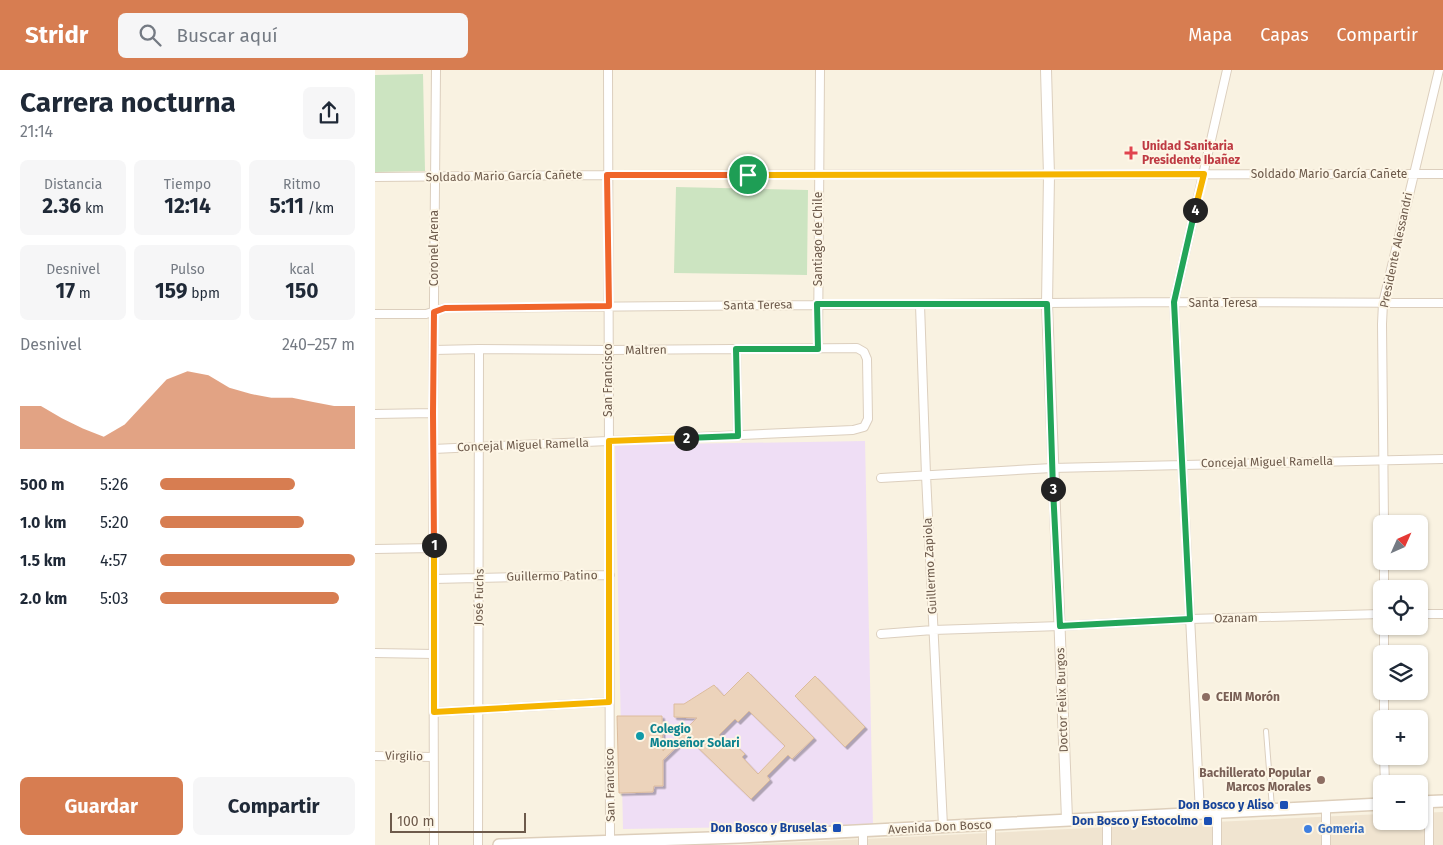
<!DOCTYPE html>
<html lang="es">
<meta charset="utf-8">
<style>
body{margin:0;font-family:"Fira Sans",sans-serif;background:#f6f6f7;color:#1f2937;height:100vh;display:flex;flex-direction:column;font-size:19px;white-space:nowrap}
*{box-sizing:border-box;margin:0}
p{font-size:16px;color:#747a83}
.icon{flex:none;width:28px;height:28px;fill:none;stroke:currentColor;stroke-width:2;stroke-linecap:round;stroke-linejoin:round}
.map{position:relative;flex:1;overflow:hidden}
.drawer{display:flex;flex-direction:column;background:#fff;width:375px}
.drawer>*{flex:none}
.needle{width:32px;rotate:45deg}
.buttons{position:absolute;left:998px;top:445px;display:grid;gap:10px}
.buttons a{display:grid;place-items:center;width:55px;height:55px;border-radius:8px;background:#fff;box-shadow:0 1px 4px #0004;font-size:25px}
.scale{position:absolute;left:15px;bottom:12px;width:136px;box-sizing:border-box;padding-left:5px;border:2px solid #6d5a4b;border-top:0;font-size:14px;line-height:18px;white-space:nowrap;color:#6d5a4b;-webkit-text-stroke:4px #fdf6e6;paint-order:stroke}
.pin{position:absolute;display:grid;place-items:center;width:42px;height:42px;color:#fff;margin:-21px;border:2px solid #fff;border-radius:50%;box-shadow:0 1px 5px #0007}
.km{position:absolute;width:25px;height:25px;margin:-12px;border-radius:50%;background:#222;color:#fff;font-size:14px;line-height:25px;text-align:center}
.round{display:grid;place-items:center;flex:none;width:52px;height:52px;border-radius:8px;background:#f6f6f7}
.summary{display:flex;align-items:center;justify-content:space-between;height:85px;padding:0 20px}
h1{font-size:28px;font-weight:700;line-height:38px}
.stats{display:grid;grid-template-columns:repeat(3,1fr);gap:8px;height:85px;padding:5px 20px}
.stats div{display:grid;align-content:center;border-radius:8px;background:#f6f6f7;text-align:center}
.stats b{font-size:21px;font-weight:700}
.stats small{font-size:14px;font-weight:400}
.stats p{font-size:14px}
.chart{height:140px;padding:10px 20px}
.chart p{display:flex;justify-content:space-between}
.chart svg{width:100%;height:90px;margin-top:5px;fill:#d77d51;opacity:.7}
.button{display:flex;gap:10px;margin-top:auto;padding:10px 20px}
.button a{flex:1;height:58px;border-radius:8px;background:#d77d51;color:#fff;font-size:20px;font-weight:700;line-height:58px;text-align:center}
.button a+a{background:#f6f6f7;color:#1f2937}
ul{padding:0 20px;list-style:none;font-size:16px}
li{display:grid;grid-template-columns:80px 60px 1fr;align-items:center;height:38px}
li i{height:12px;border-radius:6px;background:#d77d51}
header{display:flex;align-items:center;gap:30px;box-sizing:border-box;height:70px;padding:0 25px;background:#d77d51;color:#fff}
header strong{font-size:24px}
nav{display:flex;gap:28px;margin-inline-start:auto;font-size:18px}
.search{width:350px;height:45px;background:#f6f6f7;display:flex;align-items:center;gap:12px;box-sizing:border-box;padding:0 18px;border-radius:8px;color:#747a83;font-size:19px}
main{display:flex;flex:1;min-height:0}
.map>svg:first-child{display:block}
.residential{fill:#f0e4d0}
.education{fill:#efdef5}
.park{fill:#cce4c1}
.building{fill:#ecd3bb;stroke:#dcbc9d;fill-rule:evenodd;filter:url(#shadow)}
.lines{fill:none;stroke-linecap:round;stroke-linejoin:round}
.service-casing{stroke:#dccfbe;stroke-width:6}
.minor-casing{stroke:#dccfbe;stroke-width:10}
.tertiary-casing{stroke:#dccfbe;stroke-width:12}
.secondary-casing{stroke:#ddceba;stroke-width:14}
.service{stroke:#fff;stroke-width:4}
.minor{stroke:#fff;stroke-width:8}
.tertiary{stroke:#fff;stroke-width:10}
.secondary{stroke:#fff;stroke-width:11}
.split-1-casing{stroke:#fff;stroke-width:10}
.split-2-casing{stroke:#fff;stroke-width:10}
.split-3-casing{stroke:#fff;stroke-width:10}
.split-4-casing{stroke:#fff;stroke-width:10}
.split-5-casing{stroke:#fff;stroke-width:10}
.split-1{stroke:#f0652b;stroke-width:6}
.split-2{stroke:#f5b400;stroke-width:6}
.split-3{stroke:#22a559;stroke-width:6}
.split-4{stroke:#22a559;stroke-width:6}
.split-5{stroke:#f5b400;stroke-width:6}
.health-dot{fill:#e0444e;stroke:#fdf6e6;stroke-width:2}
.education-dot{fill:#8d6e63;stroke:#fdf6e6;stroke-width:2}
.culture-dot{fill:#0f9aa8;stroke:#fdf6e6;stroke-width:2}
.transit-dot{fill:#1a4fb4;stroke:#fdf6e6;stroke-width:2}
.shop-dot{fill:#3f7fe0;stroke:#fdf6e6;stroke-width:2}
.labels{text-anchor:middle;dominant-baseline:central;stroke-width:4;stroke-linejoin:round;paint-order:stroke}
.health-label{font-size:12px;font-weight:bold;fill:#be3a42;stroke:#fdf6e6;text-anchor:start}
.street-label{font-size:12px;fill:#6d5a4b;stroke:#fdf6e6}
.education-label{font-size:12px;font-weight:bold;fill:#785e54;stroke:#fdf6e6;text-anchor:start}
.culture-label{font-size:12px;font-weight:bold;fill:#0d838f;stroke:#fdf6e6;text-anchor:start}
.transit-label{font-size:12px;font-weight:bold;fill:#164399;stroke:#fdf6e6;text-anchor:end}
.shop-label{font-size:12px;font-weight:bold;fill:#366cbe;stroke:#fdf6e6;text-anchor:start}
</style>
<header>
<strong>Stridr</strong>
<div class="search"><svg class="icon" aria-label="search" viewBox="0 0 24 24"><circle cx="10" cy="10" r="6"/><path d="M15 15l6 6"/></svg>Buscar aquí</div>
<nav><a>Mapa</a><a>Capas</a><a>Compartir</a></nav>
</header>
<main>
<section class="drawer">
<div class="summary"><div><h1>Carrera nocturna</h1><p>21:14</p></div><a class="round"><svg class="icon" aria-label="share" viewBox="0 0 24 24"><path d="M12 15V3M7 8l5-5 5 5M5 13v7h14v-7"/></svg></a></div>
<div class="stats">
<div><p>Distancia</p><b>2.36<small> km</small></b></div>
<div><p>Tiempo</p><b>12:14</b></div>
<div><p>Ritmo</p><b>5:11<small> /km</small></b></div>
</div>
<div class="stats">
<div><p>Desnivel</p><b>17<small> m</small></b></div>
<div><p>Pulso</p><b>159<small> bpm</small></b></div>
<div><p>kcal</p><b>150</b></div>
</div>
<div class="chart"><p><span>Desnivel</span>240–257 m</p>
<svg viewBox="0 0 160 44" preserveAspectRatio="none"><path d="M0 44V23L10 23L20 29L30 34L40 38L50 32L60 21L70 10L80 6L90 8L100 14L110 17L120 19L130 19L140 21L150 23L160 23V44z"/></svg>
</div>
<ul>
<li><b>500 m</b>5:26<i style="width:69%"></i></li>
<li><b>1.0 km</b>5:20<i style="width:74%"></i></li>
<li><b>1.5 km</b>4:57<i style="width:100%"></i></li>
<li><b>2.0 km</b>5:03<i style="width:92%"></i></li>
</ul>
<div class="button"><a>Guardar</a><a>Compartir</a></div>
</section>
<div class="map">
<svg width="1068" height="775" viewBox="0 0 1068 775">
<defs>
<filter id="shadow"><feDropShadow dx="2.5" dy="2.5" stdDeviation="0" flood-color="#0004"/></filter>
</defs>
<rect width="100%" height="100%" fill="#f9f2e1"/>
<path class="residential" d="M1068 742V775H364L1006 744V751H1044V743Z"/>
<path class="education" d="M490 371 498 755 248 759 240 375Z"/>
<path class="park" d="M48 4 50 101 0 102V5Z
M301 117 433 120 432 205 299 203Z"/>
<path class="building" d="M373 602 439 668 417 689 413 685 392 706 395 710 376 729 312 667 288 690V716H279L278 722 244 723 242 646H287L288 681 322 648 299 647V634H309L339 615 349 626ZM374 641 410 676 383 704 367 687 370 684 357 672 354 675 344 665 360 649 363 652Z
M440 606 490 657 470 677 420 626Z"/>
<g class="lines">
<defs>
<path id="service" d="M891 661 897 738"/>
<path id="minor" d="M233 0 235 771
M0 107 232 105 1068 104
M545 235 551 405 568 756
M0 244H51L70 238 799 232 1068 233
M361 279 363 366
M443 279 445 0
M0 344 58 343
M58 379 478 360 489 357 493 349 492 289 489 282 482 278 233 280 104 279 59 280
M506 408 677 398 1068 389
M1009 454 1007 254 1008 233 1064 0
M0 479 59 478
M59 509 235 505
M1009 519V491
M1044 544H1068
M1009 556V584
M506 564 558 560 685 556 815 549 1006 544
M0 583 59 584
M1009 621V649
M59 642 234 632
M0 686 58 687
M1009 686 1010 714
M951 737V775
M825 743 799 232 852 0
M488 761V775
M59 775 58 343 61 0
M103 775C102 610 105 444 104 279
M616 775V754
M732 775V748
M842 775V742
M1054 775V732"/>
<path id="tertiary" d="M671 0 674 105 672 234 692 749"/>
<path id="secondary" d="M1044 732 1068 731
M124 775 365 767 1006 734"/>
</defs>
<use href="#service" class="service-casing"/>
<use href="#minor" class="minor-casing"/>
<use href="#tertiary" class="tertiary-casing"/>
<use href="#secondary" class="secondary-casing"/>
<use href="#service" class="service"/>
<use href="#minor" class="minor"/>
<use href="#tertiary" class="tertiary"/>
<use href="#secondary" class="secondary"/>
</g>
<g class="lines">
<defs>
<path id="split-1" d="M59 475 58 343 59 242 70 238 234 236 232 105H373"/>
<path id="split-2" d="M59 475V642L234 632V371L311 368"/>
<path id="split-3" d="M311 368 363 366 361 279H443L442 234H672L678 419"/>
<path id="split-4" d="M678 419 685 556 815 549 799 232 820 140"/>
<path id="split-5" d="M373 105 829 104 820 140"/>
</defs>
<use href="#split-1" class="split-1-casing"/>
<use href="#split-2" class="split-2-casing"/>
<use href="#split-3" class="split-3-casing"/>
<use href="#split-4" class="split-4-casing"/>
<use href="#split-5" class="split-5-casing"/>
<use href="#split-1" class="split-1"/>
<use href="#split-2" class="split-2"/>
<use href="#split-3" class="split-3"/>
<use href="#split-4" class="split-4"/>
<use href="#split-5" class="split-5"/>
</g>
<path class="health-dot" d="M753.5 75.5h5v5h5v5h-5v5h-5v-5h-5v-5h5z"/>
<g class="education-dot">
<circle cx="831" cy="627" r="5"/>
<circle cx="946" cy="710" r="5"/>
</g>
<circle class="culture-dot" cx="265" cy="666" r="5"/>
<g class="transit-dot">
<rect x="904" y="730" width="10" height="10" rx="2.5"/>
<rect x="828" y="746" width="10" height="10" rx="2.5"/>
<rect x="457" y="753" width="10" height="10" rx="2.5"/>
</g>
<circle class="shop-dot" cx="933" cy="759" r="5"/>
<g class="labels">
<g class="health-label">
<text x="767" y="76">Unidad Sanitaria<tspan x="767" dy="14">Presidente Ibañez</tspan></text>
</g>
<g class="street-label">
<text x="954" y="104">Soldado Mario García Cañete</text>
<text transform="translate(129 106) rotate(-1)">Soldado Mario García Cañete</text>
<text transform="translate(443 169) rotate(-90)">Santiago de Chile</text>
<text transform="translate(59 178) rotate(-90)">Coronel Arena</text>
<text transform="translate(1021 180) rotate(-78)">Presidente Alessandri</text>
<text x="848" y="233">Santa Teresa</text>
<text transform="translate(383 235) rotate(-1)">Santa Teresa</text>
<text transform="translate(271 280) rotate(-1)">Maltren</text>
<text transform="translate(233 310) rotate(-90)">San Francisco</text>
<text transform="translate(148 375) rotate(-2)">Concejal Miguel Ramella</text>
<text transform="translate(892 392) rotate(-1)">Concejal Miguel Ramella</text>
<text transform="translate(555 496) rotate(-93)">Guillermo Zapiola</text>
<text transform="translate(177 506) rotate(-1)">Guillermo Patino</text>
<text transform="translate(104 527) rotate(-89)">José Fuchs</text>
<text transform="translate(861 548) rotate(-1)">Ozanam</text>
<text transform="translate(687 630) rotate(-92)">Doctor Felix Burgos</text>
<text transform="translate(29 686) rotate(1)">Virgilio</text>
<text transform="translate(235 715) rotate(-91)">San Francisco</text>
<text transform="translate(565 757) rotate(-3)">Avenida Don Bosco</text>
</g>
<g class="education-label">
<text x="841" y="627">CEIM Morón</text>
<text x="936" y="703" text-anchor="end">Bachillerato Popular<tspan x="936" dy="14">Marcos Morales</tspan></text>
</g>
<g class="culture-label">
<text x="275" y="659">Colegio<tspan x="275" dy="14">Monseñor Solari</tspan></text>
</g>
<g class="transit-label">
<text x="899" y="735">Don Bosco y Aliso</text>
<text x="823" y="751">Don Bosco y Estocolmo</text>
<text x="452" y="758">Don Bosco y Bruselas</text>
</g>
<g class="shop-label">
<text x="943" y="759">Gomeria</text>
</g>
</g>
</svg>
<div class="buttons">
<a><svg class="needle" viewBox="-14 -14 28 28"><path d="M0-13l5 13h-10z" fill="#e53935"/><path d="M0 13l5-13h-10z" fill="#747a83"/></svg></a>
<a><svg class="icon" aria-label="locate" viewBox="0 0 24 24"><circle cx="12" cy="12" r="6"/><path d="M12 2v4M12 18v4M2 12h4M18 12h4"/></svg></a>
<a><svg class="icon" aria-label="layers" viewBox="0 0 24 24"><path d="M12 4l9 5-9 5-9-5zM3 14l9 5 9-5"/></svg></a>
<a>+</a>
<a>−</a>
</div>
<div class="scale">100 m</div>
<div class="pin" style="left:373px;top:105px;background:#1e9e55"><svg class="icon" aria-label="arrive" viewBox="0 0 24 24"><path d="M6 21V4h12l-3 4 3 4H6"/></svg></div>
<b class="km" style="left:59px;top:475px">1</b>
<b class="km" style="left:311px;top:368px">2</b>
<b class="km" style="left:678px;top:419px">3</b>
<b class="km" style="left:820px;top:140px">4</b>
</div>
</main>
